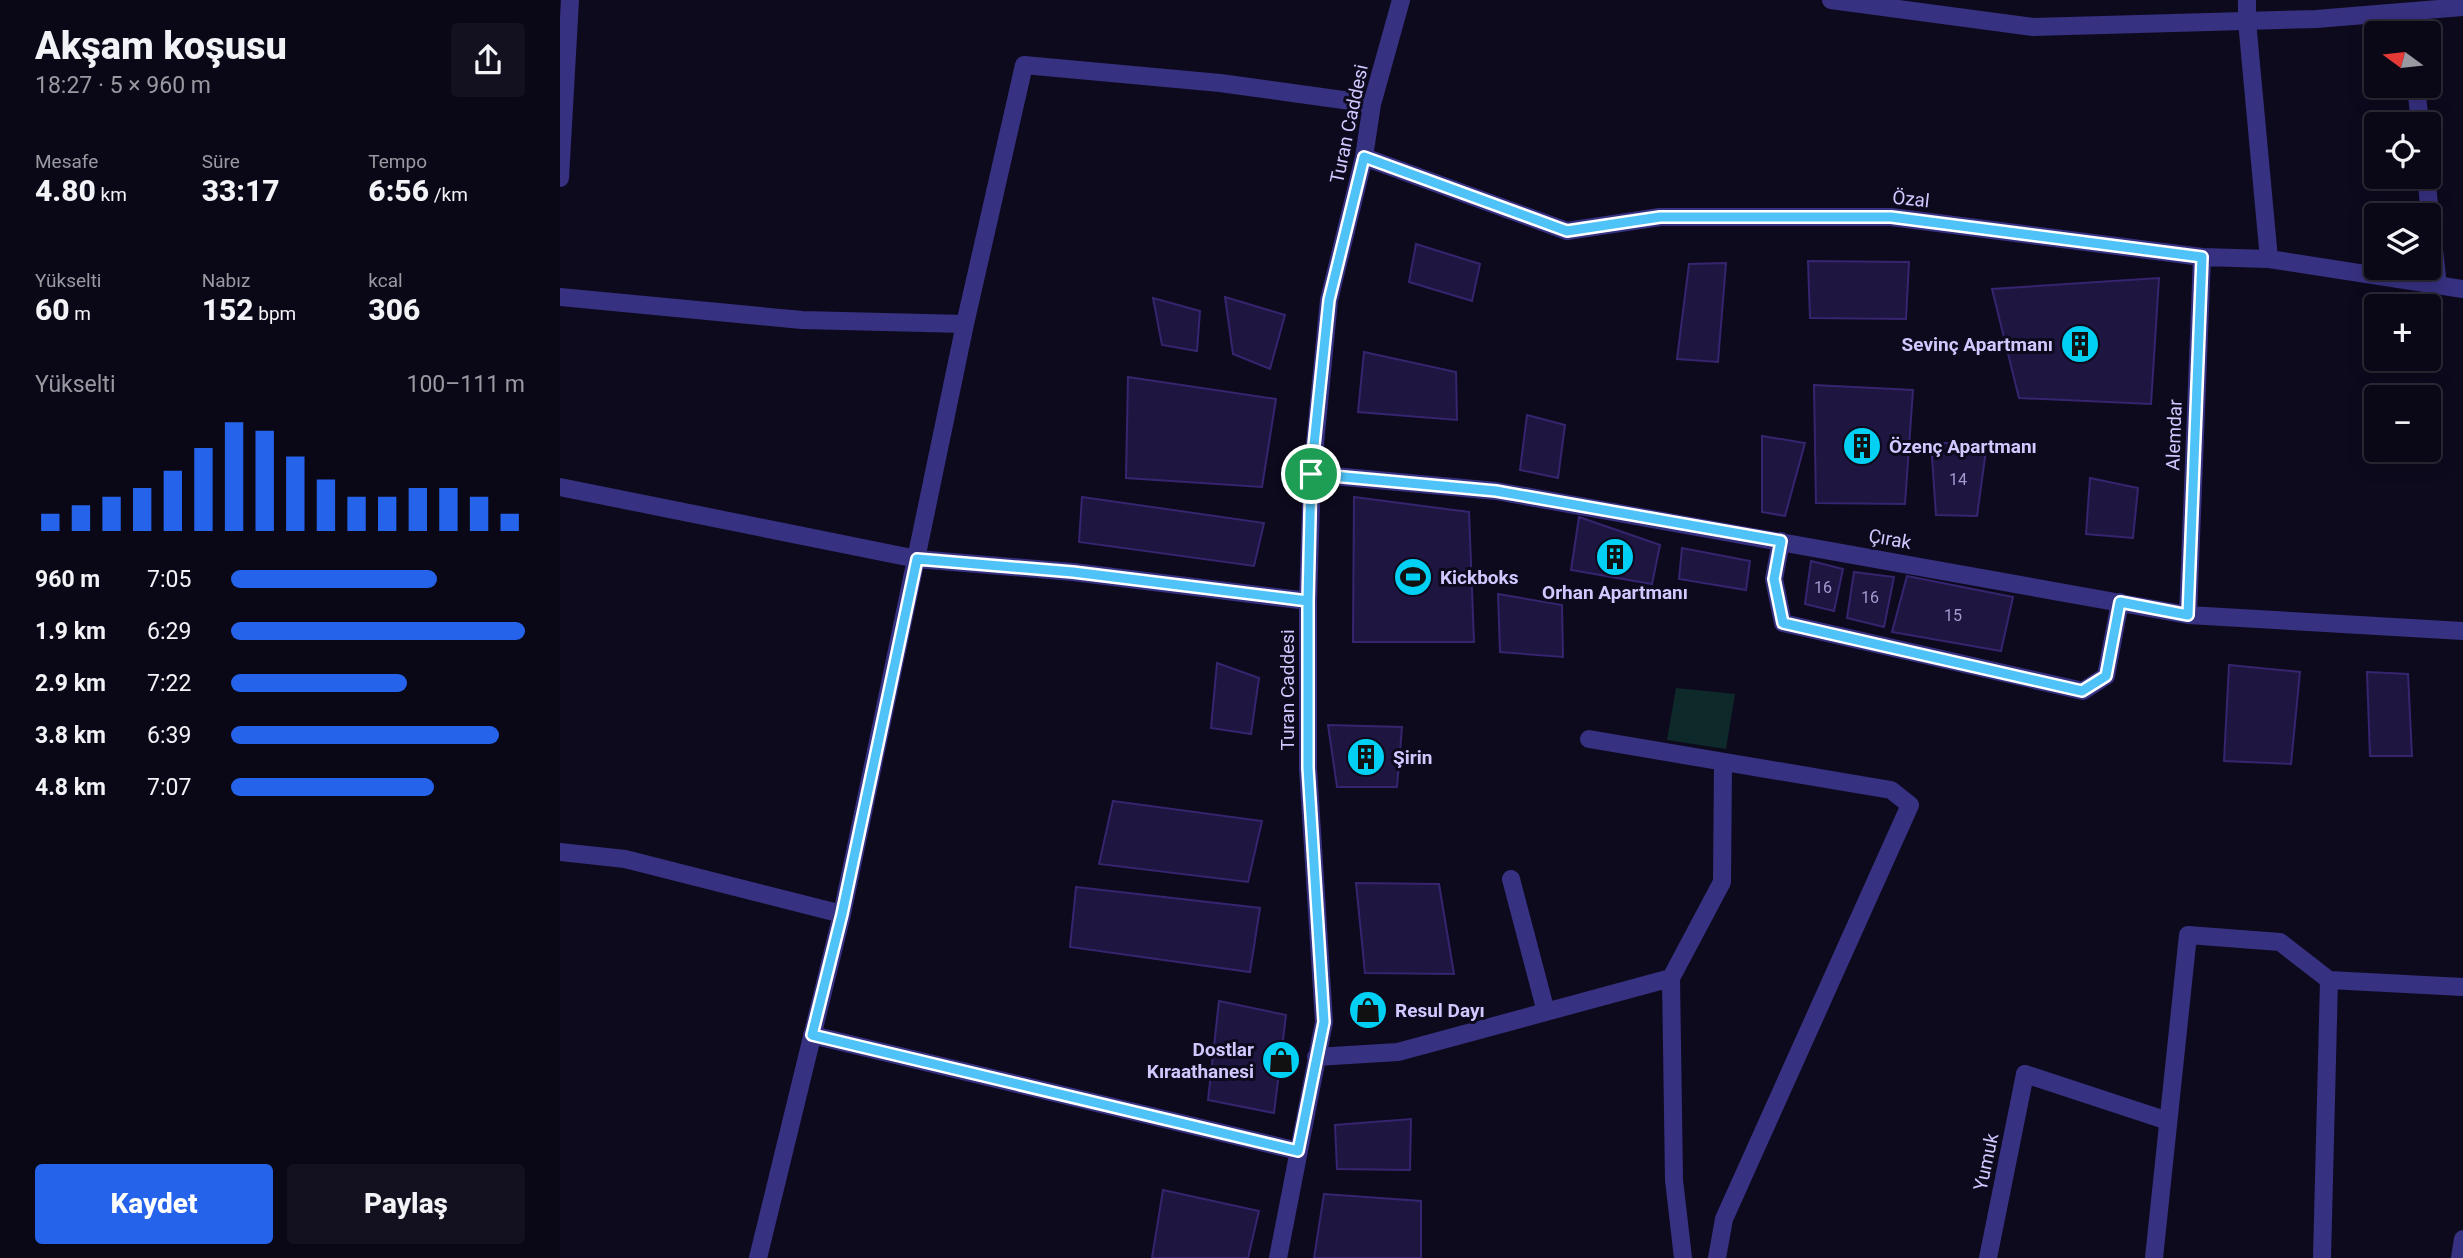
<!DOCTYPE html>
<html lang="tr">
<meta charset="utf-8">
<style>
body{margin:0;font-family:Roboto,sans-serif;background:#13111f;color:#f1f3f6;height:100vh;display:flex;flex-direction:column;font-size:26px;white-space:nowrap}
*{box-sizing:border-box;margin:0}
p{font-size:23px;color:#999aa1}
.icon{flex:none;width:38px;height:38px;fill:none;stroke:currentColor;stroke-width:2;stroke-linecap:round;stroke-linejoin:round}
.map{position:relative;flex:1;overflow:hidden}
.drawer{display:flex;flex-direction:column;background:#0a0816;width:560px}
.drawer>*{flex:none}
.needle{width:46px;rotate:285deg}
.tools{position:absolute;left:1804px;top:21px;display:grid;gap:14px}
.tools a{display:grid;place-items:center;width:77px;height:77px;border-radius:7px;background:#0a0816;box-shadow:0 4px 18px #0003,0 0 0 2px #2a2935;font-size:35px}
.pin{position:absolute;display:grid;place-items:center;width:60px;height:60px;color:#fff;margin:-30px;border:4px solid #fff;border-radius:50%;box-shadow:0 2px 7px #0007}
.round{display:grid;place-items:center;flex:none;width:74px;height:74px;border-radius:7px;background:#13111f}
.headline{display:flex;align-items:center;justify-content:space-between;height:119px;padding:0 35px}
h1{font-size:38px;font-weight:800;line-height:52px}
.metrics{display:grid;grid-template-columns:repeat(3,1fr);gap:10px;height:119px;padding:7px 35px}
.metrics div{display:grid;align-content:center}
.metrics b{font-size:30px;font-weight:800}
.metrics small{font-size:19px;font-weight:400}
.metrics p{font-size:19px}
.chart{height:196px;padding:14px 35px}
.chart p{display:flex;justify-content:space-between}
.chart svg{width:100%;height:126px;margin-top:7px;stroke:#2563eb;stroke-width:6}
.action{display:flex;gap:14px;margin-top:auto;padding:14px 35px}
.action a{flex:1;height:80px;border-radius:7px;background:#2563eb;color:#fff;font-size:28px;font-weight:800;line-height:80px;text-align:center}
.action a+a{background:#13111f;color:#f1f3f6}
ul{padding:0 35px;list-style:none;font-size:23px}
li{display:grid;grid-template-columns:112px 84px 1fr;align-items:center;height:52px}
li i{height:18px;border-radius:9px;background:#2563eb}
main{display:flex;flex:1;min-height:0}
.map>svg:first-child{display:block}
.green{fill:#0d2929}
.building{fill:#1f1541;stroke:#36246f;stroke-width:2}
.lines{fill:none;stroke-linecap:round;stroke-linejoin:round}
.service{stroke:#373182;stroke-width:18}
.minor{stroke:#373182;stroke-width:18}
.tertiary{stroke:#373182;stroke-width:18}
.route-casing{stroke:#fff;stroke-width:14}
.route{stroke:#4fc3f7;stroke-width:9}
.labels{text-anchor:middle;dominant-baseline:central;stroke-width:6;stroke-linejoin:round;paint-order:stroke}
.number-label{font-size:16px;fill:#a49bd0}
.street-label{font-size:19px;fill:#d0c8ff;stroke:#0e0a1e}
.poi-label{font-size:19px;font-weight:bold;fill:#d0c8ff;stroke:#0e0a1e;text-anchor:start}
</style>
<main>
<section class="drawer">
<div class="headline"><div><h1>Akşam koşusu</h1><p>18:27 · 5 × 960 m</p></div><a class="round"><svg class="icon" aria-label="share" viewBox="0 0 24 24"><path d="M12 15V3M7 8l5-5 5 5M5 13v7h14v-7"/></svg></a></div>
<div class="metrics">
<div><p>Mesafe</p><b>4.80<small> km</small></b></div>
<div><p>Süre</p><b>33:17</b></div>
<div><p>Tempo</p><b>6:56<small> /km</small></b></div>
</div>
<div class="metrics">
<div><p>Yükselti</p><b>60<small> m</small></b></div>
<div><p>Nabız</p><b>152<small> bpm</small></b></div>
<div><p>kcal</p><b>306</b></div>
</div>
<div class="chart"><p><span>Yükselti</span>100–111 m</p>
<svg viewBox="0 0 160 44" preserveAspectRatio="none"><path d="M5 44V38M15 44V35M25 44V32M35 44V29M45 44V23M55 44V15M65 44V6M75 44V9M85 44V18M95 44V26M105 44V32M115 44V32M125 44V29M135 44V29M145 44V32M155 44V38"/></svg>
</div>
<ul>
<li><b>960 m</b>7:05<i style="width:70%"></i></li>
<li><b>1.9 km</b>6:29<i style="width:100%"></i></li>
<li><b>2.9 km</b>7:22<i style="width:60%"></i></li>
<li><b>3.8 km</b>6:39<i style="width:91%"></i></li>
<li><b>4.8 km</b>7:07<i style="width:69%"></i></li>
</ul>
<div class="action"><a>Kaydet</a><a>Paylaş</a></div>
</section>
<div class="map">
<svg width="1903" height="1258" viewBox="0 0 1903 1258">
<rect width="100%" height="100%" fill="#0e0a1e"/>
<path class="green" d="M1116 688 1175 694 1166 749 1107 740Z"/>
<path class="building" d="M856 244 920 264 912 301 849 282Z
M1248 261 1349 262 1346 319 1250 318Z
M1166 263 1158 362 1117 359 1129 264Z
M1599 278 1591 404 1459 398 1432 289Z
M665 297 725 315 710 369 673 354Z
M593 298 640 311 637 351 602 345Z
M804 352 896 372 897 420 798 412Z
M568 377 716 399 702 487 566 478Z
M1254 385 1353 390 1345 504 1256 503Z
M967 415 1005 425 998 478 960 470Z
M1202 436 1245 443 1225 516 1202 512Z
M1371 443H1427L1417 516 1376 515Z
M1530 478 1578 488 1573 538 1526 534Z
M522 497 704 523 694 566 519 542Z
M794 497 909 512 914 642H793Z
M1019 517 1100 545 1092 584 1011 570Z
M1122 548 1190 561 1186 590 1119 579Z
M1251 561 1283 569 1274 611 1245 604Z
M1294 572 1334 577 1324 627 1287 618Z
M1347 576 1453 597 1441 651 1332 632Z
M938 594 1002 605 1003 657 940 652Z
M657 663 699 678 691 734 651 728Z
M1669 665 1740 672 1731 764 1664 761Z
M1807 672 1848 674 1852 756H1810Z
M768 725 842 727 837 787H777Z
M553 801 702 821 688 882 539 864Z
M796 883 879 884 894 974 805 973Z
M516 887 700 908 690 972 510 947Z
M659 1001 726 1015 714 1113 648 1100Z
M851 1119 850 1170 777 1169 775 1125Z
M603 1190 699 1211 688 1258H592Z
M764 1194 861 1201V1258H754Z"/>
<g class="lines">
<path class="service" d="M1428 1258 1465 1074"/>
<path class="minor" d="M1687 0V21L1709 259
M1848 12 1850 33
M1856 86 1860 124
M804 157 1007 231 1100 217H1331L1642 257 1709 259 1903 289
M1866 177 1878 286
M0 178 10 0
M0 297 242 320 405 324
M752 474 936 491 1628 615 1903 631
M0 487 357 559 513 572 748 601
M1221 541 1214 579 1223 623 1523 691 1546 676 1560 602
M1628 615 1642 257
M1029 739 1331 790 1350 805 1164 1219 1157 1258
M0 852 65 859 282 914
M951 879 986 1012
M252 1035 738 1151
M756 1057 838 1052 1111 978
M1465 1074 1608 1121
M198 1258 282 914 405 324 464 65 660 83 812 104
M718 1258 764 1022 748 768V601L752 474 769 300 804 157 812 104 841 0
M1123 1258 1114 1180 1111 978 1162 882 1163 762
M1594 1258 1628 935 1720 942 1769 980 1903 987
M1762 1258 1769 980
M1900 1258 1903 1239"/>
<path class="tertiary" d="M1271 0 1473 27 1756 19 1903 7"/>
</g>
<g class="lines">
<defs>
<path id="route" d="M751 474 748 601 513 572 357 559 282 914 252 1035 738 1151 764 1022 748 768V601L751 474 936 491 1221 541 1214 579 1223 623 1522 691 1546 676 1560 602 1628 615 1642 257 1331 217H1100L1007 231 804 157 769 300 751 474"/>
</defs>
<use href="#route" class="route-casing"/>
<use href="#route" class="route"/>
</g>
<defs>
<symbol id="building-disc" viewBox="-11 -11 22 22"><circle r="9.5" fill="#00d0f3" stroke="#0e0a1e"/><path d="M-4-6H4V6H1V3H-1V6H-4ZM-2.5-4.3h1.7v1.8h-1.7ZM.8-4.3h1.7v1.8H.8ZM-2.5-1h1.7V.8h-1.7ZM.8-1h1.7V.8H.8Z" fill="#111"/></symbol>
<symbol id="stadium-disc" viewBox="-11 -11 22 22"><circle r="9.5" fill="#00d0f3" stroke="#0e0a1e"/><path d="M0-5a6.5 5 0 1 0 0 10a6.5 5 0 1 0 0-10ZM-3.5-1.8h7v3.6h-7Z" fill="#111"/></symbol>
<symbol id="shop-disc" viewBox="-11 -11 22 22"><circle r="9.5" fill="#00d0f3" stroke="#0e0a1e"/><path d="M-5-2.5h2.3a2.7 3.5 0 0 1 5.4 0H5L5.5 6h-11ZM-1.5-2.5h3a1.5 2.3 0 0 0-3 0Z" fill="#111"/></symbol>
</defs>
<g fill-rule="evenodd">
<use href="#building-disc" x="1498" y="322" width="44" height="44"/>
<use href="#building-disc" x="1280" y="424" width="44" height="44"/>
<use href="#building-disc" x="1033" y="535" width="44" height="44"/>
<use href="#stadium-disc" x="831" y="555" width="44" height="44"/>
<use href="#building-disc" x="784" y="735" width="44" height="44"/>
<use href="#shop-disc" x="786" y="988" width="44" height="44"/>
<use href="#shop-disc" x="699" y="1038" width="44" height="44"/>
</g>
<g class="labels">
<g class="number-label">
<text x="1398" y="479">14</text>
<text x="1263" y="587">16</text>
<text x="1310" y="597">16</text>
<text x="1393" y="615">15</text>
</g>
<g class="street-label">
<text transform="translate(789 124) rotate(-78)">Turan Caddesi</text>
<text transform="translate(1351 199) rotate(6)">Özal</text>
<text transform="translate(1614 435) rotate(-88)">Alemdar</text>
<text transform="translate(1330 539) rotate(10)">Çırak</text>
<text transform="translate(727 690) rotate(-90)">Turan Caddesi</text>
<text transform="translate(1426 1162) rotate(-78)">Yumuk</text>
</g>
<g class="poi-label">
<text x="1493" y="344" text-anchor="end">Sevinç Apartmanı</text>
<text x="1329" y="446">Özenç Apartmanı</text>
<text x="880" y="577">Kickboks</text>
<text x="1055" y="592" text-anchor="middle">Orhan Apartmanı</text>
<text x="833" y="757">Şirin</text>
<text x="835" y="1010">Resul Dayı</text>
<text x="694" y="1049" text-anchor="end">Dostlar<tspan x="694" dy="22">Kıraathanesi</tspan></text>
</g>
</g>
</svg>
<div class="tools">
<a><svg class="needle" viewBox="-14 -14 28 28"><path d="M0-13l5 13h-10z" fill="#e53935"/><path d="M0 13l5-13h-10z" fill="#999aa1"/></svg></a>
<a><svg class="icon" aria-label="locate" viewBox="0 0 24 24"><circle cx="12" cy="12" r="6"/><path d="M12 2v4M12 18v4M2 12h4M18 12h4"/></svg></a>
<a><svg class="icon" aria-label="layers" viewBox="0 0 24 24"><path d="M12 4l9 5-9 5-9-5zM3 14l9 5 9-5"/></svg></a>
<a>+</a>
<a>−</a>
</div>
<div class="pin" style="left:751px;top:474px;background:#1e9e55"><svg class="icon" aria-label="arrive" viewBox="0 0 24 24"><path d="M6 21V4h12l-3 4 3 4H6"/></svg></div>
</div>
</main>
